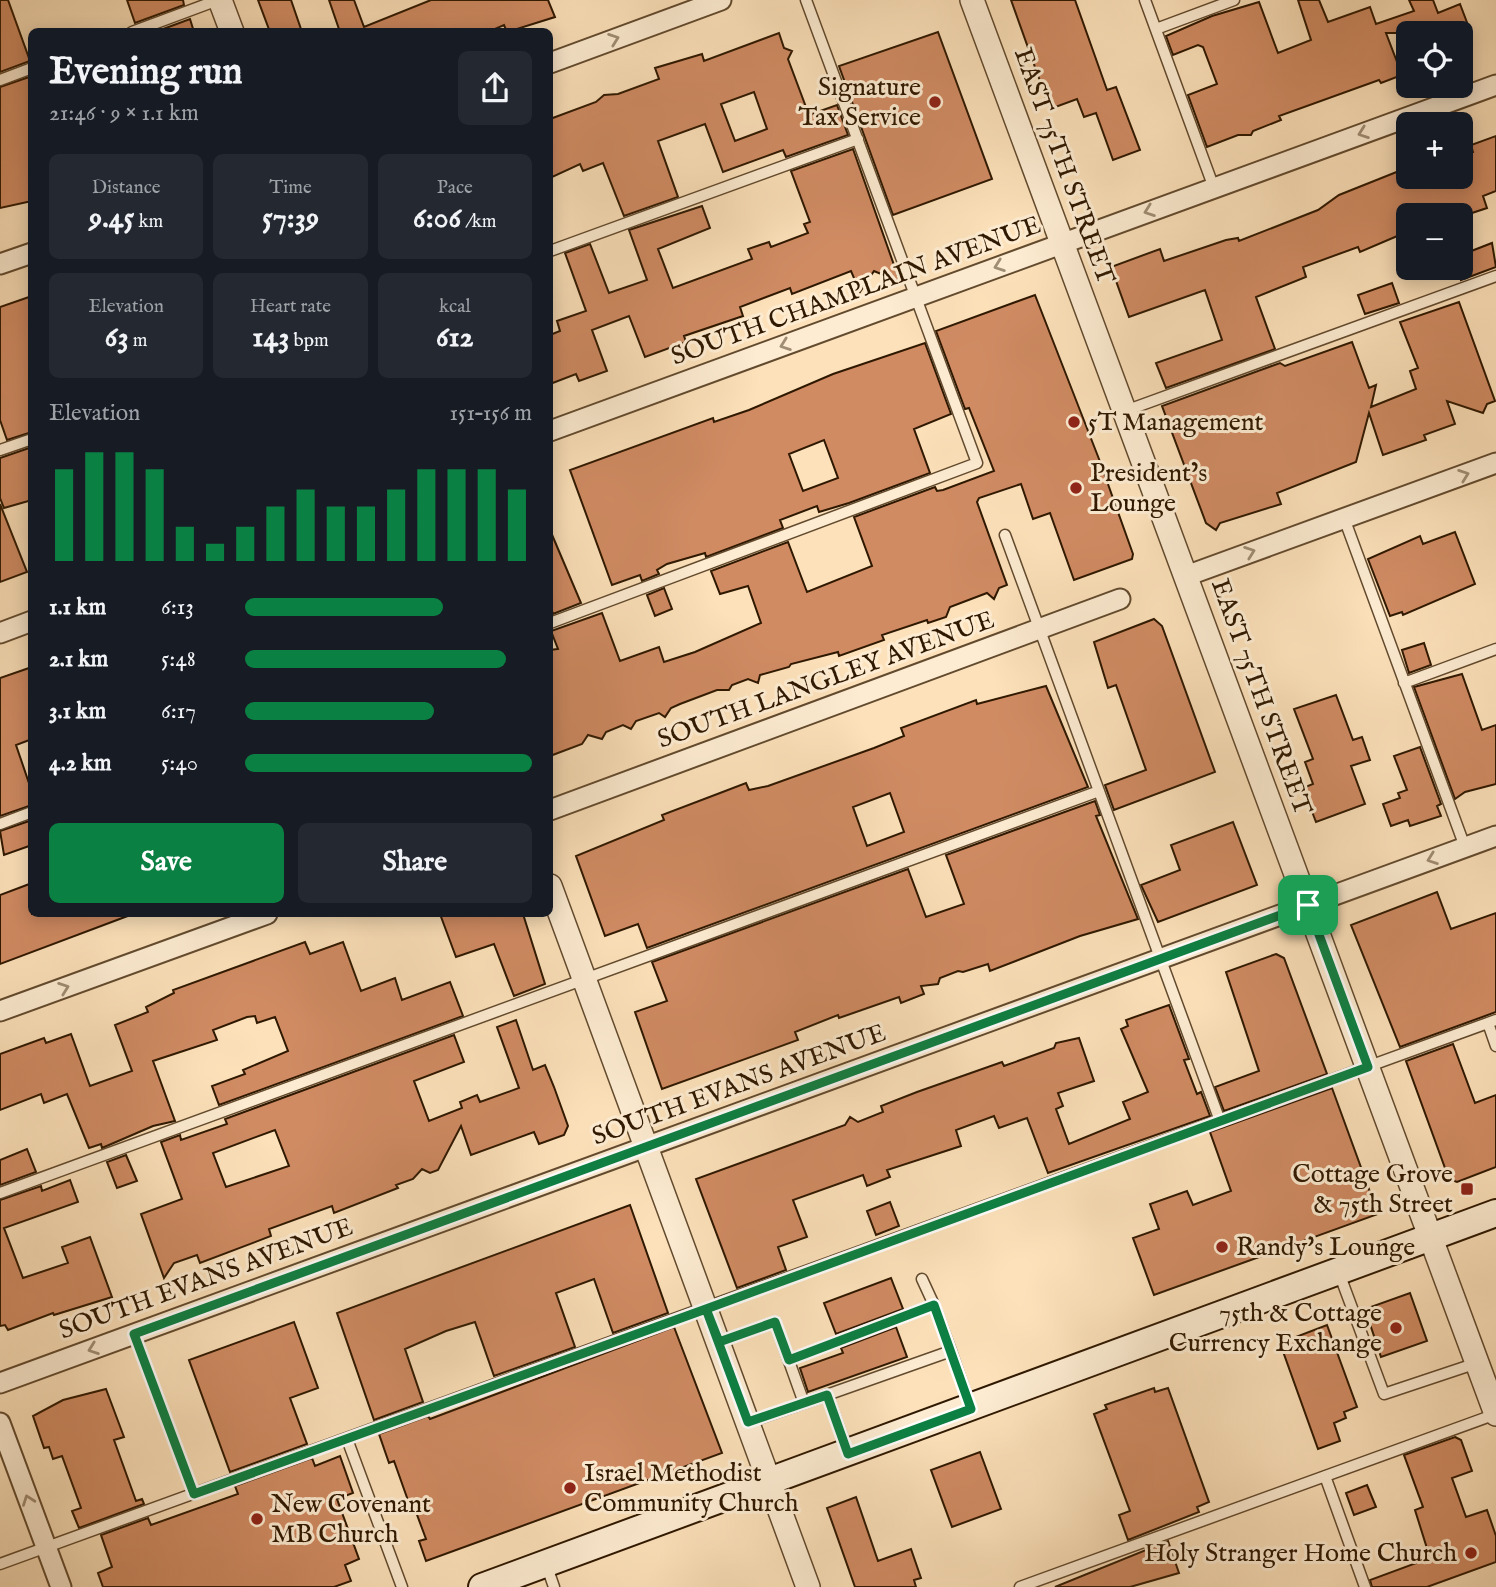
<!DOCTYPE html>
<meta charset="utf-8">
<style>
body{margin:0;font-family:"IM FELL English",serif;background:#242831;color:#f1f3f6;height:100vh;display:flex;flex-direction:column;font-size:26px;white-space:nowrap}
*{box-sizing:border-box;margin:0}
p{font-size:23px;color:#9ea1a6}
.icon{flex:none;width:38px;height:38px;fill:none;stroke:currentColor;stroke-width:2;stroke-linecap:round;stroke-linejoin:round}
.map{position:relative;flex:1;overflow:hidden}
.details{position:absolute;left:28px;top:28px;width:525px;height:889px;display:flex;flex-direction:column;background:#171b24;border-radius:10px;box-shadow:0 4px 18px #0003}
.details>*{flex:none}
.fabs{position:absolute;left:1396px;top:21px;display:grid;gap:14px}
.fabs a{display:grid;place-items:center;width:77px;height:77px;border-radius:10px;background:#171b24;box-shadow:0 4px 18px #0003;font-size:35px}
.pin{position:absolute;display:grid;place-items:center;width:60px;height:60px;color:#fff;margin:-30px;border-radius:14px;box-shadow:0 4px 10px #0006}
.round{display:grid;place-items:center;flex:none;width:74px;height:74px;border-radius:10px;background:#242831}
.headline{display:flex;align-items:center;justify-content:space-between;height:119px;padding:0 21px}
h1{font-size:38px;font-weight:800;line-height:52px}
.metrics{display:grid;grid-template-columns:repeat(3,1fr);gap:10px;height:119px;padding:7px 21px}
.metrics div{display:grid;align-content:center;border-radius:10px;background:#242831;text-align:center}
.metrics b{font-size:30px;font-weight:800}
.metrics small{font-size:19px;font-weight:400}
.metrics p{font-size:19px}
.chart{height:196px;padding:14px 21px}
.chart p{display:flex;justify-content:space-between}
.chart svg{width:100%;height:126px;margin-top:7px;stroke:#0b8043;stroke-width:6}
.action{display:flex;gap:14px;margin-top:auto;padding:14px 21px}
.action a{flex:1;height:80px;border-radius:10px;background:#0b8043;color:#fff;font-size:28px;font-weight:800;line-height:80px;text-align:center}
.action a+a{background:#242831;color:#f1f3f6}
ul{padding:0 21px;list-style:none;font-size:23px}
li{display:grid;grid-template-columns:112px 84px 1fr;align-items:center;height:52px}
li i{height:18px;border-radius:9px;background:#0b8043}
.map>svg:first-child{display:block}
.building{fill:#d08b63;stroke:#2f1800;stroke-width:2;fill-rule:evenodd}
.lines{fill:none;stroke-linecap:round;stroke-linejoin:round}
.service-casing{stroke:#624a2e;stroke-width:13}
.minor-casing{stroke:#624a2e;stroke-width:23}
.tertiary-casing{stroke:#624a2e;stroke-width:26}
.secondary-casing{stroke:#2f1800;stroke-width:30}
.service{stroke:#fdecd2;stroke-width:10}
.minor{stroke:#fdecd2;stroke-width:19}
.tertiary{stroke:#fdecd2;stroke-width:23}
.secondary{stroke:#fdecd2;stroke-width:26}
.oneway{stroke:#a08d74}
.route-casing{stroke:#fff;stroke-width:14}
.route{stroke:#0b8043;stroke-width:9}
.poi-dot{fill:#8f2418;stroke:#fdecd2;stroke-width:2.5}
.labels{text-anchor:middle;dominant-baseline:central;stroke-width:6;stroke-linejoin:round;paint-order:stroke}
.poi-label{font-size:26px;fill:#2f1800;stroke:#fdecd2;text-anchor:start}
.street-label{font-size:26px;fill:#2f1800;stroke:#fdecd2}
</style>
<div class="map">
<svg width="1496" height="1587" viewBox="0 0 1496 1587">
<rect width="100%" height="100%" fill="#fce1ba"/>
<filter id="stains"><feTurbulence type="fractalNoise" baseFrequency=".00286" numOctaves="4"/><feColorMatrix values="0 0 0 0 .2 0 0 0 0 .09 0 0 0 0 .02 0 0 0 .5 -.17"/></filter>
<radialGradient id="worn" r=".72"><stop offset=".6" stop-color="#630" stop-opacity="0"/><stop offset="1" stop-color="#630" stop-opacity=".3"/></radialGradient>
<path class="building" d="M0 0H8L30 61 0 72Z
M127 0H183L184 5 135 23Z
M258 0H291L302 32H270Z
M329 0H354L364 27 431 0H548L555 17 507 32 504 25 488 32H340Z
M1011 0H1075L1107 90 1116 87 1140 150 1113 160 1096 113 1084 117 1077 99 1050 109Z
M1298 0H1319L1328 22 1370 7 1376 24 1414 11 1409 0H1433L1438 13 1460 4 1471 33H1386L1402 75 1381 83 1379 80 1279 116 1281 120 1253 131 1251 135H1238L1207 147 1188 95 1217 84 1203 47 1198 45 1173 55 1166 36 1212 16 1259 2 1278 53 1311 40Z
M190 19 194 32H155Z
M938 32 992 179 893 215 839 66Z
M779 33 784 48 792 51 788 59 809 115 837 105 848 135 786 157 783 150 723 172 705 124 658 141 678 197 624 216 603 163 583 171 580 164 550 178V119L596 102 604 95 618 94 659 79 655 68 702 54 704 61ZM754 92 767 129 735 141 721 104Z
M32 76V201L0 208V87Z
M1496 136V191L1483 196 1487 208 1466 215H1409V231L1360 252 1358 247 1303 267 1306 277 1256 297 1275 349 1166 388 1156 363 1222 340 1205 290 1129 317 1111 267 1160 249 1164 261 1226 240 1238 238 1239 241 1318 210 1339 195 1409 167V177H1461V156L1473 152 1471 145Z
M853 149 900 282 874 271 860 292 851 271 792 294 790 288 740 307 743 316 684 336 686 342 645 357 629 316 592 330 607 371 579 381 576 374 550 384V335L560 331 557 321 586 311 565 253 590 244 609 293 647 280 629 230 702 206 710 228 658 249 673 288 752 259 748 249 769 242 771 247 808 233 804 224 810 222 791 171Z
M1492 243 1496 267 1461 280V255Z
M1392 283 1399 303 1365 314 1358 295Z
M1035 295 1099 459 1133 554 1132 559 1074 580 1050 513 1033 519 1021 484 979 498 977 502 1007 585 999 588 994 599 987 593 950 607 946 617 928 623 927 620 882 635 884 640 839 656 838 652 791 664 789 667 760 675 758 683 748 679 732 685 729 690H717L680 704 671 708 665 717 659 713 636 721 631 729 623 725 606 732 602 739 588 735 582 744 550 756V650L558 649 551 631 602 613 620 661 659 647 664 662 695 652 761 623 748 586 720 594 711 571 788 542 807 592 872 566 854 517 935 487 937 491 943 490 994 471 969 408 965 409 936 331Z
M32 296V432L7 440 0 420V307Z
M1459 302 1495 401 1487 404 1483 413 1447 401 1455 424 1424 435 1426 440 1383 455 1369 413 1356 462 1277 493 1281 504 1220 523 1216 530 1206 523 1162 406 1280 363 1285 366 1352 342 1369 388 1376 385 1371 407 1416 389 1410 371 1418 368 1400 322Z
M925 343 951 414 914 429 930 473 849 503 819 512 817 506 780 520 783 528 706 557 705 553 667 564 657 570 659 574 642 581 640 575 612 585 570 470 713 418 714 422 749 410 833 374ZM824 440 838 478 803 491 789 454Z
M32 447V500L4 508 0 498V458Z
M0 504 27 572 0 582Z
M550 530 581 603 553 614 550 605Z
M1455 532 1475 584 1403 615 1402 612 1390 616 1368 559 1420 536 1423 544Z
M664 588 672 609 655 616 647 595Z
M1154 619 1162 626 1215 772 1114 810 1105 785 1146 770 1116 685 1108 688 1094 642Z
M1424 643 1431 665 1409 673 1402 650Z
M32 667V739L16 745 32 792V805L0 816V678Z
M1462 674 1482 730 1496 725V784L1465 792 1455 799 1414 687Z
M1046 686 1088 787 647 948 638 924 605 936 576 856 664 820 662 815 720 793 746 783 749 790 768 786 874 748 904 736 901 728 976 700 977 704ZM890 793 904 832 867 846 853 807Z
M1336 695 1353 740 1362 737 1370 760 1351 766 1365 804 1316 822 1303 788 1313 784 1305 762 1313 759 1294 709Z
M1420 747 1441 804 1437 806 1441 816 1410 826 1408 820 1391 826 1383 804 1400 798 1398 793 1407 790 1394 756Z
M1095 801 1100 815 1096 816 1138 919 1080 936 990 971 988 964 963 972 958 971 940 978 938 984 921 986 924 994 901 1003 899 997 839 1018 838 1015 795 1032 798 1040 662 1089 635 1012 667 1001 652 962 908 869 926 917 964 904 946 855Z
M32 820V845L4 855 0 831Z
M1233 822 1257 885 1158 922 1141 885 1180 870 1171 845Z
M32 883V914H133L0 964V895Z
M1437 892 1451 929 1496 913V1012L1400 1047 1351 925Z
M440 914H523L545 984 514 996 494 944 456 957Z
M305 942 310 954 343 942 361 991 395 978 402 1000 450 982 463 1016 219 1105 212 1086 245 1074 243 1070 288 1051 275 1017 257 1023 255 1016 247 1017 213 1030 217 1040 153 1061 175 1121 153 1126 102 1148 101 1144 89 1148 67 1094 44 1103 41 1094 0 1110V1054L44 1038 46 1043 71 1034 90 1086 132 1071 115 1025 148 1012 146 1007 174 993 173 990Z
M1276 954 1284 958 1327 1074 1224 1111 1215 1087 1259 1071 1226 972Z
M1169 1005 1189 1059 1184 1060 1197 1094 1201 1092 1210 1116 1048 1173 1027 1118 999 1128 994 1116 956 1130 961 1146 887 1170 890 1177 867 1186 863 1175 793 1200 807 1237 778 1247 786 1270 737 1288 696 1179 845 1125 850 1117 858 1122 883 1112 881 1106 917 1092 1002 1062 1004 1066 1054 1048 1056 1043 1079 1038 1094 1081 1058 1093 1063 1106 1056 1109 1069 1144 1130 1119 1123 1102 1148 1092 1121 1029 1128 1026 1126 1020Z
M516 1020 533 1070 545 1065 554 1087 568 1126 564 1135 539 1144 534 1132 471 1155 461 1126 438 1170 430 1173 422 1169 413 1179 396 1185 398 1188 334 1213 332 1206 269 1229 271 1236 200 1263 197 1255 174 1263 164 1278 141 1214 182 1199 161 1142 180 1135 181 1140 227 1124 225 1119 454 1035 464 1062 414 1081 429 1121 462 1108 460 1102 477 1095 480 1102 519 1088 497 1027ZM275 1130 289 1166 226 1187 213 1153Z
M1453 1044 1475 1103 1496 1095V1167L1457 1182 1449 1179 1406 1061Z
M1332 1088 1378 1214 1154 1295 1133 1238 1159 1229 1150 1204 1187 1191 1193 1205 1231 1191 1210 1132Z
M27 1149 36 1172 0 1185V1160Z
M126 1155 137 1181 117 1188 107 1162Z
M70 1180 78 1202 4 1228 23 1278 68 1263 62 1247 90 1237 112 1297 54 1315 53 1313 8 1330 5 1325 0 1326V1200L41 1186 42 1191Z
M890 1202 899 1226 876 1235 867 1211Z
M630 1205 668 1313 613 1333 594 1279 556 1293 575 1347 494 1376 475 1322 446 1331 405 1349 423 1402 374 1420 337 1313Z
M891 1278 903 1309 836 1334 824 1303Z
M1410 1293 1427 1341 1381 1357 1365 1309Z
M294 1322 318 1388 290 1398 307 1444 230 1472 189 1360Z
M1327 1325 1357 1407 1344 1412 1346 1418 1334 1423 1340 1441 1318 1449 1280 1343Z
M674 1327 722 1453 426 1561 419 1541 426 1539 413 1504 410 1506 394 1461 389 1463 379 1434 428 1416 430 1419Z
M896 1327 907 1357 808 1392 800 1368 843 1353 841 1348Z
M1154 1388 1155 1392 1168 1388 1209 1502 1197 1507 1199 1512 1128 1540 1119 1515 1130 1511 1094 1414 1107 1409 1105 1405Z
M106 1389 124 1437 114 1440 136 1501 142 1499 144 1504 79 1528 72 1511 81 1508 62 1456 53 1459 49 1447 44 1448 33 1416 63 1400Z
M1455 1437 1461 1440 1472 1471 1452 1478 1466 1517 1487 1510 1496 1536V1562L1427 1587H1372L1370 1580 1430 1558 1415 1510 1423 1507 1404 1455Z
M980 1452 1001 1509 952 1527 931 1470Z
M340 1456 353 1493 337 1499 359 1559 345 1565 351 1581 334 1587H103L98 1573 112 1567 101 1535 148 1518 151 1525 238 1494 235 1486 312 1458 315 1466Z
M1367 1485 1376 1507 1354 1515 1346 1493Z
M856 1497 878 1561 911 1549 921 1578 914 1580 916 1587H855L827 1508Z
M1168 1541 1179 1573 1130 1587H1055Z"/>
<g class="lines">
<defs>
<path id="service" d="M1145 0 1214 188
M1156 29 1234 0
M132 32 218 0
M0 80 32 68
M550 251 858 139
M1125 411 1496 276
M0 450 32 439
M1344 518 1465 847
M1005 535 1220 1121
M550 623 977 463 806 0
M1404 683 1496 649
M0 824 32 812
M1488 1023 1496 1046
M0 1193 1099 791
M1339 1273 1384 1394 1477 1363
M922 1279 934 1305
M134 1334 194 1494
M719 1342 775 1322 804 1403 749 1422
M789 1360 934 1305 951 1351
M827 1395 847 1450
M804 1403 951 1351 970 1406
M347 1439 402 1587
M1325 1476 1365 1587
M0 1564 1496 1020
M546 1564 554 1587
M1020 1587 1496 1414"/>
<path id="minor" d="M550 63 721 0
M0 264 32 253
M550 431 1496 85
M1186 576 1496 463
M0 633 32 621
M550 810 1120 599
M0 1011 267 914
M0 1383 1496 836
M0 1423 61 1587"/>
<path id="tertiary" d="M220 0 232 32
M972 0 1496 1414
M550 886 808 1587"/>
<path id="secondary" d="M482 1587 1496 1213"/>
</defs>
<use href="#service" class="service-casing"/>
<use href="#minor" class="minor-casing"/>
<use href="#tertiary" class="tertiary-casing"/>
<use href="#secondary" class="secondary-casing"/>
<use href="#service" class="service"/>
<use href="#minor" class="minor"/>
<use href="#tertiary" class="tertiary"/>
<use href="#secondary" class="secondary"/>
</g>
<defs><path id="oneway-chevron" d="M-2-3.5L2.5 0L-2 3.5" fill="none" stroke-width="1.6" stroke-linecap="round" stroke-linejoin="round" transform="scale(1.75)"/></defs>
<g class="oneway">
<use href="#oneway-chevron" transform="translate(614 39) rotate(-20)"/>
<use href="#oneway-chevron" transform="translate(1363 133) rotate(160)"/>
<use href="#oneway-chevron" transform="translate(1149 211) rotate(160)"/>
<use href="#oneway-chevron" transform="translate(999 266) rotate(160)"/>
<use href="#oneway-chevron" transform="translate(785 345) rotate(160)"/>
<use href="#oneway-chevron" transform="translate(1464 475) rotate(-20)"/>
<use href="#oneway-chevron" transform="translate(1250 552) rotate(-20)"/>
<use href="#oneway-chevron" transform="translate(1432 859) rotate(160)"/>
<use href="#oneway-chevron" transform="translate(64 988) rotate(-20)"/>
<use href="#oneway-chevron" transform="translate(93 1349) rotate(160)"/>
<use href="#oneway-chevron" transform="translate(28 1500) rotate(-110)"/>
</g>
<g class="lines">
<defs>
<path id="route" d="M1308 905 134 1334 194 1494 706 1309 748 1422 827 1395 848 1454 971 1409 934 1305 789 1360 775 1322 719 1342 706 1309 1368 1067 1308 905"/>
</defs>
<use href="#route" class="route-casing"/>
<use href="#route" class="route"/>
</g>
<g class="poi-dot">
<circle cx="935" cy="102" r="7"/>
<circle cx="1074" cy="422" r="7"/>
<circle cx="1076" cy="488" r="7"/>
<rect x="1460" y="1182" width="14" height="14" rx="3.5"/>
<circle cx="1222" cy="1247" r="7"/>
<circle cx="1396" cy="1328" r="7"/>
<circle cx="570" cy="1488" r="7"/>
<circle cx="257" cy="1519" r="7"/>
<circle cx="1471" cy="1553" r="7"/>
</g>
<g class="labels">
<g class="poi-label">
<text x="921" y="87" text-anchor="end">Signature<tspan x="921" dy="30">Tax Service</tspan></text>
<text x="1088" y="422">5T Management</text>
<text x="1090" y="473">President’s<tspan x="1090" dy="30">Lounge</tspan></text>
<text x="1453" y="1174" text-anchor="end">Cottage Grove<tspan x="1453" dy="30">&amp; 75th Street</tspan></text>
<text x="1236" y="1247">Randy's Lounge</text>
<text x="1382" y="1313" text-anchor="end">75th &amp; Cottage<tspan x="1382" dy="30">Currency Exchange</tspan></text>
<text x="584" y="1473">Israel Methodist<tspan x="584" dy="30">Community Church</tspan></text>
<text x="271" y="1504">New Covenant<tspan x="271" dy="30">MB Church</tspan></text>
<text x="1457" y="1553" text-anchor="end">Holy Stranger Home Church</text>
</g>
<g class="street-label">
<text transform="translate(1064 166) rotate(70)">EAST 75TH STREET</text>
<text transform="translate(856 291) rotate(-20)">SOUTH CHAMPLAIN AVENUE</text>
<text transform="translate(826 680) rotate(-20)">SOUTH LANGLEY AVENUE</text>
<text transform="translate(1261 697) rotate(70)">EAST 75TH STREET</text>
<text transform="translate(739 1085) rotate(-20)">SOUTH EVANS AVENUE</text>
<text transform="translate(206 1279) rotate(-20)">SOUTH EVANS AVENUE</text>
</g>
</g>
<rect width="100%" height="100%" filter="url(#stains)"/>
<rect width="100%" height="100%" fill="url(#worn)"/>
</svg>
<div class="fabs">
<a><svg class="icon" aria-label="locate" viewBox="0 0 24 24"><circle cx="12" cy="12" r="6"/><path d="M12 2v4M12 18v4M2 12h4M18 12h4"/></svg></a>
<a>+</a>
<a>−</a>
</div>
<div class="pin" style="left:1308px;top:905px;background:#1e9e55"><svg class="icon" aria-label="arrive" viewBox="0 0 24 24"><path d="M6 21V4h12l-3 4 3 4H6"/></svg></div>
<section class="details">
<div class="headline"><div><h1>Evening run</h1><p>21:46 · 9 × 1.1 km</p></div><a class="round"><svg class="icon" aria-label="share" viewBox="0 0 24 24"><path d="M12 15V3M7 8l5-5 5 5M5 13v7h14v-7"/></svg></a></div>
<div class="metrics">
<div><p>Distance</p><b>9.45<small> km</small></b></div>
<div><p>Time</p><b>57:39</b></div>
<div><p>Pace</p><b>6:06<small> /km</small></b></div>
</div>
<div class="metrics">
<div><p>Elevation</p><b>63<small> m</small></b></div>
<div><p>Heart rate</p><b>143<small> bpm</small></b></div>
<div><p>kcal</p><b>612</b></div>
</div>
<div class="chart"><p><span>Elevation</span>151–156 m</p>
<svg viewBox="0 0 160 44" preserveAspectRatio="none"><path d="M5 44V12M15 44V6M25 44V6M35 44V12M45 44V32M55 44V38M65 44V32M75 44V25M85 44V19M95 44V25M105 44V25M115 44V19M125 44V12M135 44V12M145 44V12M155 44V19"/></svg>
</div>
<ul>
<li><b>1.1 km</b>6:13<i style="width:69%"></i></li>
<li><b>2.1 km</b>5:48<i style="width:91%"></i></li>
<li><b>3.1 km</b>6:17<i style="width:66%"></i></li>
<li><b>4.2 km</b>5:40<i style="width:100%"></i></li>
</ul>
<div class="action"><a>Save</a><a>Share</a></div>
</section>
</div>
